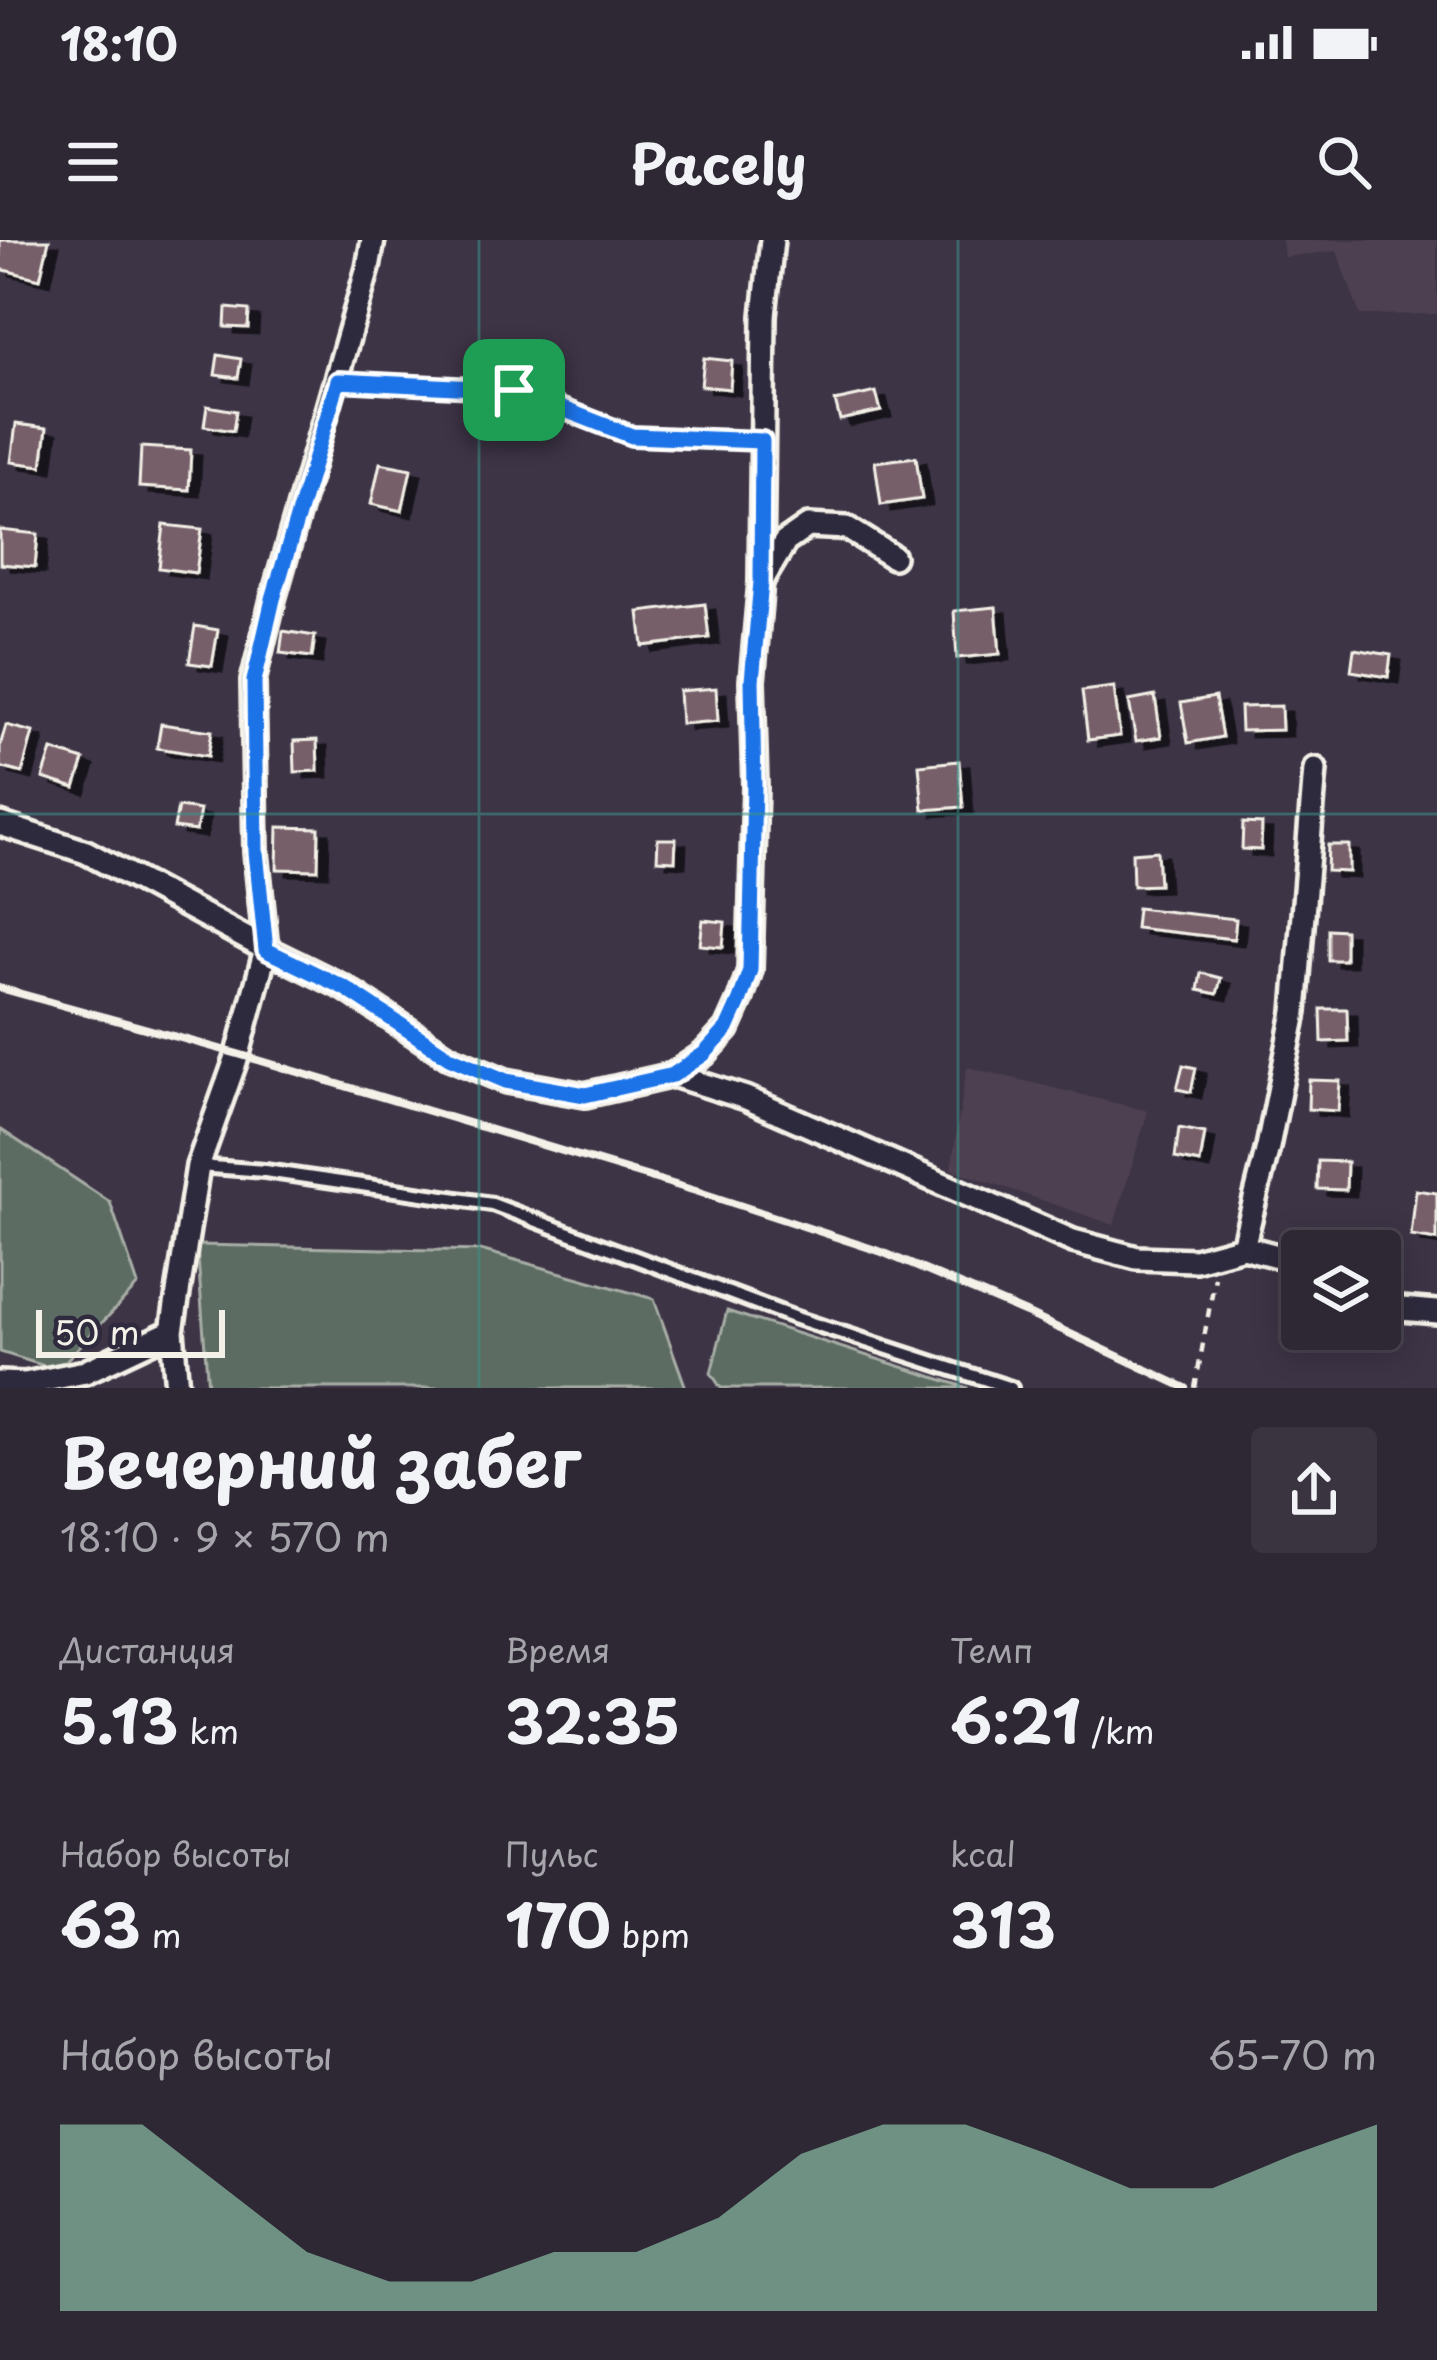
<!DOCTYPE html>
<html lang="ru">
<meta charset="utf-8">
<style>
body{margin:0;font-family:"Playpen Sans",sans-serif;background:#3a3340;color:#f1f3f6;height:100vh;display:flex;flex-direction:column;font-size:45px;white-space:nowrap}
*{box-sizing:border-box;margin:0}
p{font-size:39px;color:#a7a5ac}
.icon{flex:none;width:66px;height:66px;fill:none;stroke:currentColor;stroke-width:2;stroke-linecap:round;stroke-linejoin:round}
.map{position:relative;height:1148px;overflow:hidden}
.drawer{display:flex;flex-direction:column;background:#2e2734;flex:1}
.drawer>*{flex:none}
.tools{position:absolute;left:1281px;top:990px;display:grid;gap:24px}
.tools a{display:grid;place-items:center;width:120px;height:120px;border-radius:12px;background:#2e2734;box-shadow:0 6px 30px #0003,0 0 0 3px #49444f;font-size:60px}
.scale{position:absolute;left:36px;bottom:30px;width:189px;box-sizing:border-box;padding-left:12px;border:6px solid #f4f1e8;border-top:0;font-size:33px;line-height:42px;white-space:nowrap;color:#f4f1e8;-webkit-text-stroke:9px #2f2a3d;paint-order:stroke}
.pin{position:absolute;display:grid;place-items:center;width:102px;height:102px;color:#fff;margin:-51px;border-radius:24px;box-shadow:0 6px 18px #0006}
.round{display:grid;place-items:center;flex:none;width:126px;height:126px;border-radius:12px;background:#3a3340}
.head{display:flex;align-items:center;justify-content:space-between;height:204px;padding:0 60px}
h1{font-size:66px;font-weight:700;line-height:90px}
.stats{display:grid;grid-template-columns:repeat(3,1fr);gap:18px;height:204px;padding:12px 60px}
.stats div{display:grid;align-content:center}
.stats b{font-size:60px;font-weight:700}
.stats small{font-size:33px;font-weight:400}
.stats p{font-size:33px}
.chart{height:336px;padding:24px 60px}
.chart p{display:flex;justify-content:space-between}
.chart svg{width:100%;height:216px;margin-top:12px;fill:#8abfa5;opacity:.7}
.status{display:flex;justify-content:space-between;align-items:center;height:84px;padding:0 60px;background:#2e2734;direction:ltr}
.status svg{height:33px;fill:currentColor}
header{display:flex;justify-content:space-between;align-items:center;height:156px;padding:0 60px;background:#2e2734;font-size:54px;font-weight:700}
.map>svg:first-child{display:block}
.built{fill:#4e4151}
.green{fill:#5c6c64;stroke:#a8aea6;stroke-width:3}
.building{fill:#775e6a;stroke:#f4f1e8;stroke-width:3;filter:url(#shadow)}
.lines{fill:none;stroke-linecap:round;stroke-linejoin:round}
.service-casing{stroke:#f4f1e8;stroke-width:20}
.minor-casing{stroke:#f4f1e8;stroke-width:30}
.path{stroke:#f4f1e8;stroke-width:4.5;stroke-dasharray:9 9;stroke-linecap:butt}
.service{stroke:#2f2a3d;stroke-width:10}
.minor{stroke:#2f2a3d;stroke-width:21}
.rail{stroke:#f4f1e8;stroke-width:8}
.route-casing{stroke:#fff;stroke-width:24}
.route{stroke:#1a73e8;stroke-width:15}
.grid{fill:none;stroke:#3d8f86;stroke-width:3;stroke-opacity:0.55}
</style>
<div class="status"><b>18:10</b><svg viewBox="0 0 49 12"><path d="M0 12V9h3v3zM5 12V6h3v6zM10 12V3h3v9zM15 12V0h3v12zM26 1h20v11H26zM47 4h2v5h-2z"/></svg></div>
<header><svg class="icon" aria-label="menu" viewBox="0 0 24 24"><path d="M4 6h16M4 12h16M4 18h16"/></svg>Pacely<svg class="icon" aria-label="search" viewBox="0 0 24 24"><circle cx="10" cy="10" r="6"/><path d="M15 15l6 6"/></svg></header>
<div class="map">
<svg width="1437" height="1148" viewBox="0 0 1437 1148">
<defs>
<filter id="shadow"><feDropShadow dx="10" dy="6" stdDeviation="0" flood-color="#0009"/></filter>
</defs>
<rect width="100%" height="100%" fill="#3d3446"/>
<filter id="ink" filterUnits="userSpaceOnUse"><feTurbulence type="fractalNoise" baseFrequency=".00833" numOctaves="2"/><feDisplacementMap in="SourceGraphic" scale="24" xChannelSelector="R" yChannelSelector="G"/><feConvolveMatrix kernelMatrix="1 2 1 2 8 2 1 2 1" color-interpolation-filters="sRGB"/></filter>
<g filter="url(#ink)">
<path class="built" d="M1282 0H1437V74L1360 75 1337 11 1284 17Z
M967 827 1148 871 1114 985 951 929Z"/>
<path class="green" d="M0 889 110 962 138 1045 57 1130 0 1112Z
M197 1005 484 1011 654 1059 686 1148H208Z
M727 1071 968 1148H721L711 1133Z"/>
<path class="building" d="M0 0H49L40 39 0 29Z
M226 68 249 70 248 88 225 87Z
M218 115 241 119 238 138 215 135Z
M704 118 732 121 730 149 701 146Z
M876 152 881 171 840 180 835 161Z
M207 166 236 171 233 191 204 186Z
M16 184 47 188 42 226 11 222Z
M141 207 191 210 189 250 139 247Z
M916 217 922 259 881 265 875 222Z
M380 223 411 229 402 271 371 264Z
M164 285 202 289 196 333 159 328Z
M0 290 38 294 35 327 0 324Z
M705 364 709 398 643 406 639 372Z
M996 367 1000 414 957 418 954 371Z
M195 386 218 390 212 426 189 423Z
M283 391 315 396 312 417 280 413Z
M1354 409 1391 415 1388 437 1351 431Z
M1114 447 1120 496 1088 500 1082 451Z
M716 448 718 481 681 484 679 451Z
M1155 456 1161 497 1136 501 1129 461Z
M1215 457 1222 497 1188 503 1181 463Z
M1281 466 1282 490 1241 491 1240 467Z
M161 484 212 491 208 516 157 508Z
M6 485 33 492 22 533 0 527V506Z
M317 500 318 531 295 532 294 501Z
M52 510 84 520 75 548 43 538Z
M959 521 963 567 923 570 919 525Z
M178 567 200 570 196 591 174 588Z
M1243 583 1262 584 1261 610 1242 609Z
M278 587 319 588 318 630 277 629Z
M658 599H676L675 621 657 620Z
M1328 605H1349V632L1327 631Z
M1157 611 1159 645 1133 646 1132 613Z
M1137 668 1236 679 1234 699 1135 688Z
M703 680 725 682 723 707 700 705Z
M1328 689 1345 690V720H1328Z
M1201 733 1221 738 1217 754 1198 750Z
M1321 769H1347L1348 801 1322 802Z
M1183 825 1196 828 1191 852 1177 849Z
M1309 840 1340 841 1338 871 1308 869Z
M1179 888 1205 893 1200 923 1175 918Z
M1318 921 1347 922 1346 950 1317 949Z
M1416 950 1437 953V1000L1411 996Z"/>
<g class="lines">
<defs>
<path id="service" d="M337 141 515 150 631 196 762 201
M198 926 265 931 492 964 793 1077 1011 1148"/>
<path id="minor" d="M761 341 764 76 772 0
M0 584 86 612 266 709 345 748 449 817 506 841 585 855 673 835 704 814 727 789 740 760 750 730 755 546 752 441 761 342 785 302 808 286 847 288 893 317
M673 835 746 858 1073 1001 1137 1018 1195 1020 1243 1007 1268 907 1295 772 1315 529
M1243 1007 1281 1017 1302 1027
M1380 1063 1389 1068 1437 1072
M0 1143 25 1144 85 1132 172 1091
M177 1148 172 1091 198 926 238 814 266 709 256 612 253 441 273 359 368 28 373 0"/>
</defs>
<use href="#service" class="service-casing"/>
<use href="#minor" class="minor-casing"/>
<path class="path" d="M1195 1148 1215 1037"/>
<use href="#service" class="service"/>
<use href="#minor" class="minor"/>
<path class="rail" d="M0 748 238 814 699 952 882 1012 1026 1073 1186 1148"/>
</g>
</g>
<g class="lines" filter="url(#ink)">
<defs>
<path id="route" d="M338 141 514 150 632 196 762 201 761 342 752 441 754 545 750 730 740 760 727 789 704 814 673 835 585 855 506 841 449 817 345 748 266 710 256 612 254 441 273 359Z"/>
</defs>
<use href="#route" class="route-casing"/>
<use href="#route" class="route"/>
</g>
<path class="grid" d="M479 0V1148M958 0V1148M0 574H1437"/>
</svg>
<div class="tools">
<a><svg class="icon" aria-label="layers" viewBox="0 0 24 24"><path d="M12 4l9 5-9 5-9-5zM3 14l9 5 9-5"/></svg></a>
</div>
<div class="scale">50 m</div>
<div class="pin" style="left:514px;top:150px;background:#1e9e55"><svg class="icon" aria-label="arrive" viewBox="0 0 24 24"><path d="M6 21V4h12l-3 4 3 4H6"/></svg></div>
</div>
<section class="drawer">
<div class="head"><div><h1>Вечерний забег</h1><p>18:10 · 9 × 570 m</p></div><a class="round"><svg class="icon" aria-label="share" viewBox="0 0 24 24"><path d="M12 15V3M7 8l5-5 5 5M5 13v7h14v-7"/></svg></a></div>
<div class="stats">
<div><p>Дистанция</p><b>5.13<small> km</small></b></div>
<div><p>Время</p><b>32:35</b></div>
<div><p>Темп</p><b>6:21<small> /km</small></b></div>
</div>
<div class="stats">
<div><p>Набор высоты</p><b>63<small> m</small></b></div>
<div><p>Пульс</p><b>170<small> bpm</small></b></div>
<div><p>kcal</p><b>313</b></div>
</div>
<div class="chart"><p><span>Набор высоты</span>65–70 m</p>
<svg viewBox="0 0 160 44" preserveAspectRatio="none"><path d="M0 44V6L10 6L20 19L30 32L40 38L50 38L60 32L70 32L80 25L90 12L100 6L110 6L120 12L130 19L140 19L150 12L160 6V44z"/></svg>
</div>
</section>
